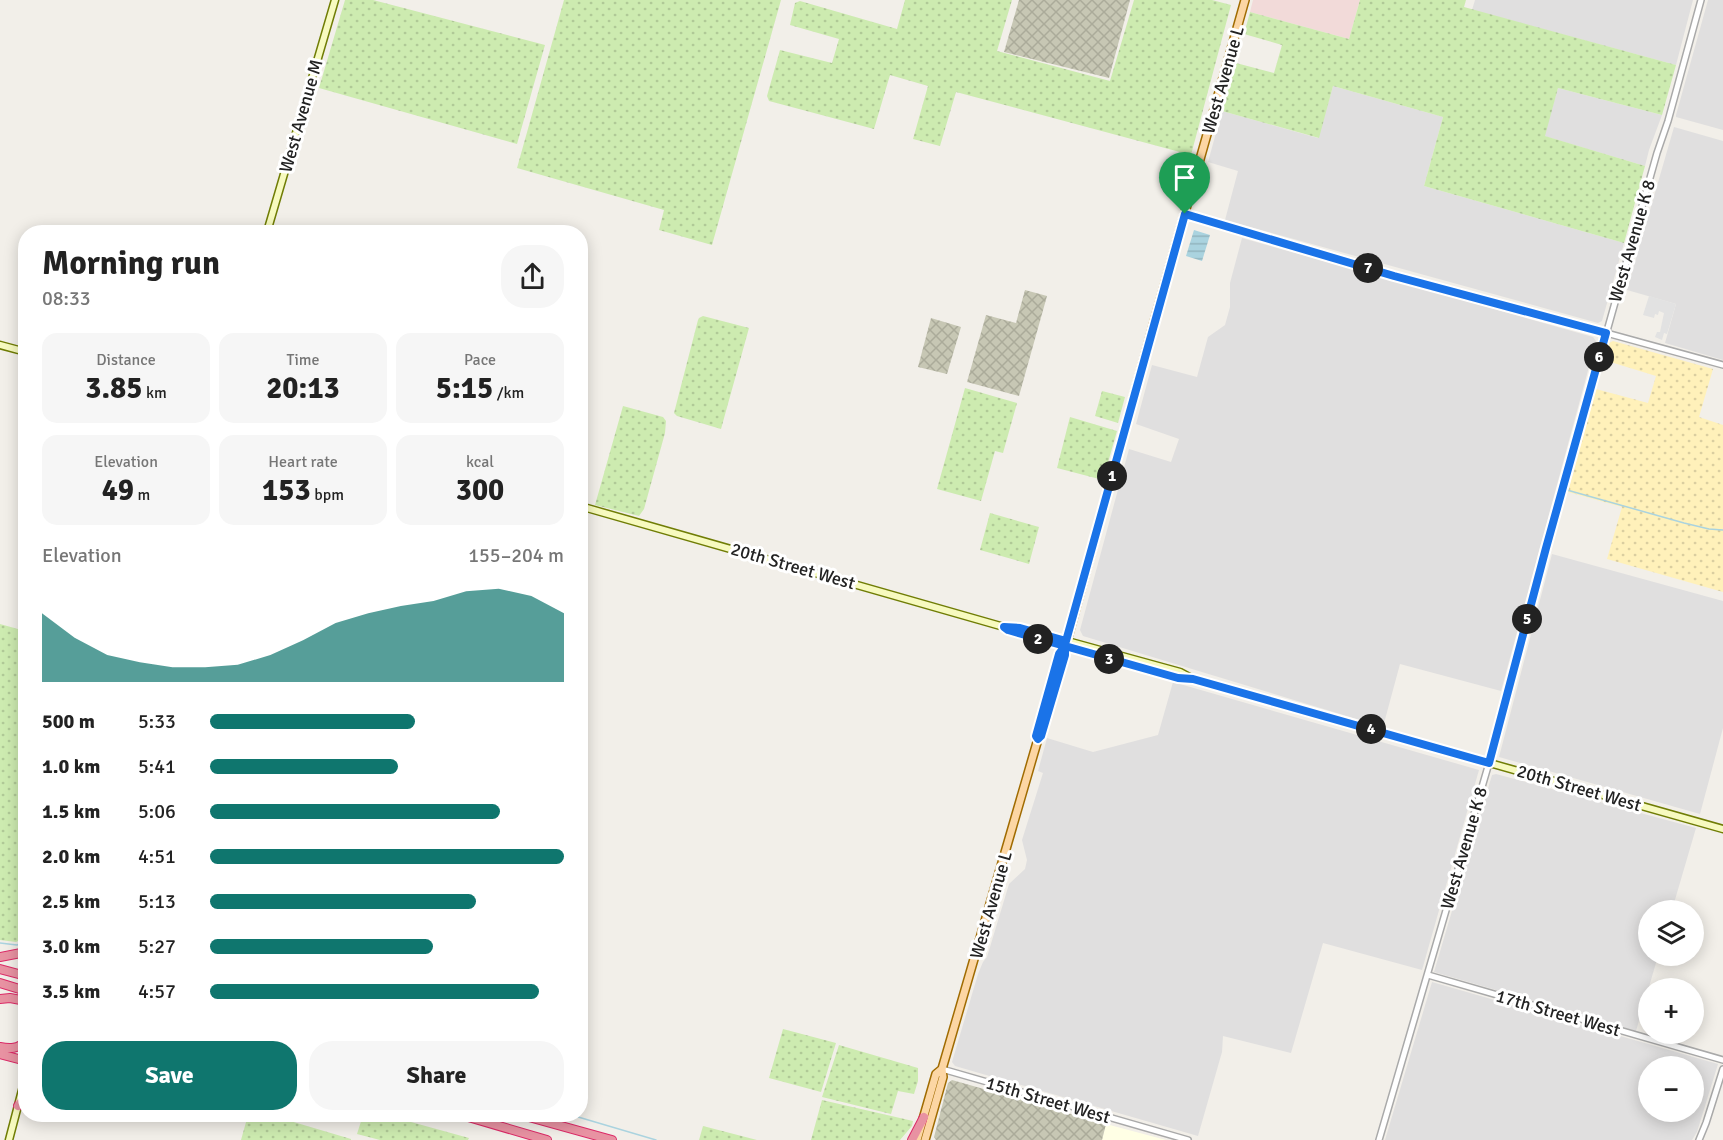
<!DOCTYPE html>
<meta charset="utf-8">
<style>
body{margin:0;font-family:Signika,sans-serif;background:#f6f6f6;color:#222;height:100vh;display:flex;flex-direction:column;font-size:22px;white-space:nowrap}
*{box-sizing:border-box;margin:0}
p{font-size:20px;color:#767676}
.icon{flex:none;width:33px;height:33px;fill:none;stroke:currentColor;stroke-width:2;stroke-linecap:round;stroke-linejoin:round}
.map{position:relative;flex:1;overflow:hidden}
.details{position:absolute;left:18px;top:225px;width:570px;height:897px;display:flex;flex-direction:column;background:#fff;border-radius:24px;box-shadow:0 3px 15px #0003}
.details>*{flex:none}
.buttons{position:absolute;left:1638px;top:900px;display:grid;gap:12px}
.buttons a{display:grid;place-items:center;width:66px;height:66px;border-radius:50%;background:#fff;box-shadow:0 3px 15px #0003;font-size:30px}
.pin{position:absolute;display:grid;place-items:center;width:51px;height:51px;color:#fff;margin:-62px -26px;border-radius:50% 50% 50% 0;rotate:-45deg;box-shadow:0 0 6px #0007}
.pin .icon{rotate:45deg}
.km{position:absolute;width:30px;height:30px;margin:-15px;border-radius:50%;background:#222;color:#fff;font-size:16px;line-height:30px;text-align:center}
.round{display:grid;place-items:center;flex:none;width:63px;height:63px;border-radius:24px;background:#f6f6f6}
.overview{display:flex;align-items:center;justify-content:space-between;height:102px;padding:0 24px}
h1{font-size:33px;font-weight:700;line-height:45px}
.stats{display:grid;grid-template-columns:repeat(3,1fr);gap:9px;height:102px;padding:6px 24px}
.stats div{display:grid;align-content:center;border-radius:15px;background:#f6f6f6;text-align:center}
.stats b{font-size:30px;font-weight:700}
.stats small{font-size:16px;font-weight:400}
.stats p{font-size:16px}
.chart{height:168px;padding:12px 24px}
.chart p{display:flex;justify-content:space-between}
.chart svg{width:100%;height:108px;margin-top:6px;fill:#0f766e;opacity:.7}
.button{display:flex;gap:12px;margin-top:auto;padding:12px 24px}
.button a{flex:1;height:69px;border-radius:24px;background:#0f766e;color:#fff;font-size:24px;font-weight:700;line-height:69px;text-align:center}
.button a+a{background:#f6f6f6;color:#222}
ul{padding:0 24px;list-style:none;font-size:20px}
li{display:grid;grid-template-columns:96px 72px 1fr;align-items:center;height:45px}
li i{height:15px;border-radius:8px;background:#0f766e}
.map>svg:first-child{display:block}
.residential{fill:#e0dfdf;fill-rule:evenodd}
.commercial{fill:#f2dad9}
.education{fill:#ffffe5}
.construction{fill:url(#construction-cross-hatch)}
.grass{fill:url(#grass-dots)}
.sand{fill:url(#sand-dots)}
.parking{fill:#e2e2e2}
.water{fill:url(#water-rules)}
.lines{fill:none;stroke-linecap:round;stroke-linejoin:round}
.stream{stroke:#aad3df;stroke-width:1.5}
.tertiary-casing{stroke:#a9a9a9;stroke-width:8}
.secondary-casing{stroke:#707d05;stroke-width:9}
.primary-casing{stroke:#a06b00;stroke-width:10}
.motorway-casing{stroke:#dc2a67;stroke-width:10}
.tertiary{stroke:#fff;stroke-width:5}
.secondary{stroke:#f7fabf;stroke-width:6}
.primary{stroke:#fcd6a4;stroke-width:7}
.motorway{stroke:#e892a2;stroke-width:8}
.route-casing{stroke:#fff;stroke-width:12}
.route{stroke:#1a73e8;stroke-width:8}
.labels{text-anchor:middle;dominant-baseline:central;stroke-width:6;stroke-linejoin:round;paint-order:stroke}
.street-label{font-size:18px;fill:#222;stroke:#fff}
</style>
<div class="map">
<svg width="1723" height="1140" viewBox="0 0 1723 1140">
<defs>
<pattern id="construction-cross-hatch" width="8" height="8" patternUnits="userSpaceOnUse" patternTransform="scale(1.5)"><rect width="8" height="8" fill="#c7c7b4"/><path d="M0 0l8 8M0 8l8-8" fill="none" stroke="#abab9a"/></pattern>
<pattern id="grass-dots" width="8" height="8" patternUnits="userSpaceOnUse" patternTransform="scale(1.5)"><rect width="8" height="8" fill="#cdebb0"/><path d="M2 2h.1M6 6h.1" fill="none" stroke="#b0c997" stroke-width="1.8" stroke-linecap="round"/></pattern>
<pattern id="sand-dots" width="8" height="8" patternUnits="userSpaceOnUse" patternTransform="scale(1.5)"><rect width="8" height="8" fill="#fff1ba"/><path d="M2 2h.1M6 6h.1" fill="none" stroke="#dacea0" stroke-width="1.8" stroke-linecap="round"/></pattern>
<pattern id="water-rules" width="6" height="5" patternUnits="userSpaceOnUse" patternTransform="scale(1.5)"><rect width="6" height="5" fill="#aad3df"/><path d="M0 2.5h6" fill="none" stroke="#92b5bf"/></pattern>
</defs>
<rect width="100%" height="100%" fill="#f2efe9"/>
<path class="residential" d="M1475 0H1693L1676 65 1472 10Z
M1708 0H1723V130L1676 117V115Z
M1333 86 1443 117 1424 186 1624 243 1602 321 1598 323 1225 220 1238 171 1208 162 1222 111 1318 138Z
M1558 88 1662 115 1649 150 1645 166 1544 136Z
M1674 127 1723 141V360L1665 343 1676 304 1627 290Z
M1242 238 1593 337 1596 341 1501 691 1400 664 1383 727 1083 636 1080 630 1129 449 1171 462 1179 439 1136 424 1152 365 1197 377 1208 337 1225 325 1230 307V283Z
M1552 554 1723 601V728L1700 814 1499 757Z
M1173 682 1479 770 1422 970 1323 943 1291 1053 1223 1036 1222 1052 1198 1136 955 1066 952 1062 978 974 983 962 987 957 1009 884 1025 869 1027 860 1022 840 1043 773 1038 771 1047 738 1093 752 1158 735Z
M1496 774 1696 828 1672 910H1648V956H1658L1636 1031 1434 972 1492 775Z
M1432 982 1718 1064 1697 1132 1692 1140H1385ZM1648 1066H1694V1112H1648Z"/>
<path class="commercial" d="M1253 0H1360L1349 39 1250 12Z"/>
<path class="education" d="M1106 1124 1166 1140H1102Z"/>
<path class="construction" d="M1019 0H1130L1109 78 1004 52Z
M1025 290 1047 296 1019 396 967 382 986 315 1016 323Z
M931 318 961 327 947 374 918 367Z
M952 1080 1106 1124 1102 1140H936L934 1137 948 1083Z"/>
<path class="grass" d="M345 0H373L545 45 517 144 319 88Z
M564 0H781L712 245 659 230 664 210 517 168Z
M905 0H1012L997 51 1110 81 1134 0H1212L1231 5 1191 155 956 92 940 146 913 139 928 86 890 75 874 129 769 101 767 96 780 50 832 63 839 39 790 25 795 3 800 1 897 29Z
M1360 0H1466L1464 7 1676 65 1662 115 1558 88 1545 136 1645 166 1624 243 1424 186 1443 117 1333 86 1319 138 1222 111 1236 63 1274 73 1282 45 1244 34 1250 12 1349 39Z
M703 316 749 328 721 429 677 416 674 413 698 320 699 318Z
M965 388 1017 403 1003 453 995 451 981 501 937 489Z
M1102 391 1125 397 1118 423 1095 416Z
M623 406 663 417 666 421 665 433 644 509 639 516 595 505Z
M1070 417 1117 431 1103 480 1057 468Z
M990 513 1039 527 1029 564 980 550Z
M0 624 25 631 26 937 16 942 0 940Z
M783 1029 836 1043 821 1092 769 1078Z
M839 1045 918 1068V1081L914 1094 898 1091 891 1114 822 1097Z
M822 1100 913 1121 912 1126 900 1140H811Z
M382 1114 469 1138 468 1140H380L357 1134 363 1115Z
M248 1115H270L351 1139V1140H241Z
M703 1126 757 1140H699Z"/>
<path class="sand" d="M1613 341 1713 369 1699 417 1723 425V592L1607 559 1622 507 1568 492 1596 389 1648 403 1656 376 1604 360 1609 343Z"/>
<path class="parking" d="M1649 296 1676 304 1667 334 1664 333 1662 340 1655 337 1657 332H1660L1664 313 1659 311 1658 315 1655 314 1654 318 1643 315Z"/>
<path class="water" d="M1194 230 1210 235 1202 261 1186 256Z"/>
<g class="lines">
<path class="stream" d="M1567 490 1684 523 1709 529 1723 530
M0 943 17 945 26 942
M568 1114 656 1140"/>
<defs>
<path id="tertiary" d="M1185 214 1394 276 1479 298 1723 365
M1428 975 1723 1060
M942 1069 1188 1140
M1379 1140 1489 763 1546 548 1657 153 1668 121 1701 0
M1699 1140 1706 1123 1723 1069"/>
<path id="secondary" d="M267 232 335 0
M0 345 26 352
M580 506 1004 627 1020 628 1180 672 1193 679 1235 691 1723 829
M1004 627 1008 630 1178 678 1189 679
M9 1140 26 1075"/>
<path id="primary" d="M1038 739 1036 736 1059 654 1067 641 1154 322 1245 0
M917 1140 936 1074 942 1069
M925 1140 943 1077 942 1069 1038 739 1041 736 1065 655V646"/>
<path id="motorway" d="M0 957 26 952
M0 969 26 976
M0 983 26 991
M0 999 10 998 26 1001
M0 1047C10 1049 18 1049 26 1041
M0 1054 26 1061
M18 1106 26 1095
M458 1114 547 1140
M518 1114 612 1140
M912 1140 924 1117"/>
</defs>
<use href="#tertiary" class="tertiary-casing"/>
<use href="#secondary" class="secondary-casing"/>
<use href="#primary" class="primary-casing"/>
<use href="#motorway" class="motorway-casing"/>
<use href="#tertiary" class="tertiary"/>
<use href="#secondary" class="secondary"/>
<use href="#primary" class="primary"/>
<use href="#motorway" class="motorway"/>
</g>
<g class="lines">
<defs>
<path id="route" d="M1185 214 1066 641 1020 628 1004 627 1008 630 1065 646V655L1041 736 1038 739 1036 736 1059 654 1065 646 1178 678 1193 679 1489 763 1546 548 1606 333 1394 276 1185 214"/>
</defs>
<use href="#route" class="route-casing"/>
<use href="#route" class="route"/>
</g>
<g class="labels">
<g class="street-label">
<text transform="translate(1223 80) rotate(-74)">West Avenue L</text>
<text transform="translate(301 116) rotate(-74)">West Avenue M</text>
<text transform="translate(1632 241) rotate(-74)">West Avenue K 8</text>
<text transform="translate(793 566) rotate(16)">20th Street West</text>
<text transform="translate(1579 788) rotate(16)">20th Street West</text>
<text transform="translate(1464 848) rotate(-74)">West Avenue K 8</text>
<text transform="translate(991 905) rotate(-74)">West Avenue L</text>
<text transform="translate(1558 1013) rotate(16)">17th Street West</text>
<text transform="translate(1048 1100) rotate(16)">15th Street West</text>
</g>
</g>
</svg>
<div class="buttons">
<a><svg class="icon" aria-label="layers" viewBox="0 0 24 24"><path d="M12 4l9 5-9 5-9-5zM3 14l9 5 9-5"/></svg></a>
<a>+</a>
<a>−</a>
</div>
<div class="pin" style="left:1185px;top:214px;background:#1e9e55"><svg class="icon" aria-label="arrive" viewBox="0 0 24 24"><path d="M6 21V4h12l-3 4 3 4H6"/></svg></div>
<b class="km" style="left:1112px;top:476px">1</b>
<b class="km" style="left:1038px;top:639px">2</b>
<b class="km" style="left:1109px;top:659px">3</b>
<b class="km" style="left:1371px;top:729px">4</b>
<b class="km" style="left:1527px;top:619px">5</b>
<b class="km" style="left:1599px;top:357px">6</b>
<b class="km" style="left:1368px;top:268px">7</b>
<section class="details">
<div class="overview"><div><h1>Morning run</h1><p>08:33</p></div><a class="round"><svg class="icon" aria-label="share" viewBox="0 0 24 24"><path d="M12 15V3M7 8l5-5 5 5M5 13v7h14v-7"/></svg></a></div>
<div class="stats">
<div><p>Distance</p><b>3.85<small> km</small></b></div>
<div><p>Time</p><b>20:13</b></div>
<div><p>Pace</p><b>5:15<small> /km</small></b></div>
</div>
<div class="stats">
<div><p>Elevation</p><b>49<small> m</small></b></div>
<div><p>Heart rate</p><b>153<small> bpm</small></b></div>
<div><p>kcal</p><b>300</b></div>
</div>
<div class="chart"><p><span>Elevation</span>155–204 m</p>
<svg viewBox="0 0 160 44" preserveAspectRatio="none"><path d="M0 44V16L10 26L20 33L30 36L40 38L50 38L60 37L70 33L80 27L90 20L100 16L110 13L120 11L130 7L140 6L150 9L160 16V44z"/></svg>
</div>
<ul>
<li><b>500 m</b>5:33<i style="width:58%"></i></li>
<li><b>1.0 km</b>5:41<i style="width:53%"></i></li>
<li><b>1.5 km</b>5:06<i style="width:82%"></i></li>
<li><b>2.0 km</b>4:51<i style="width:100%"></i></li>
<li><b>2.5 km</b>5:13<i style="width:75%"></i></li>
<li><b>3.0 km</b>5:27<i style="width:63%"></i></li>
<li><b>3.5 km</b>4:57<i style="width:93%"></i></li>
</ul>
<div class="button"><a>Save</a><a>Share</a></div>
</section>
</div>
